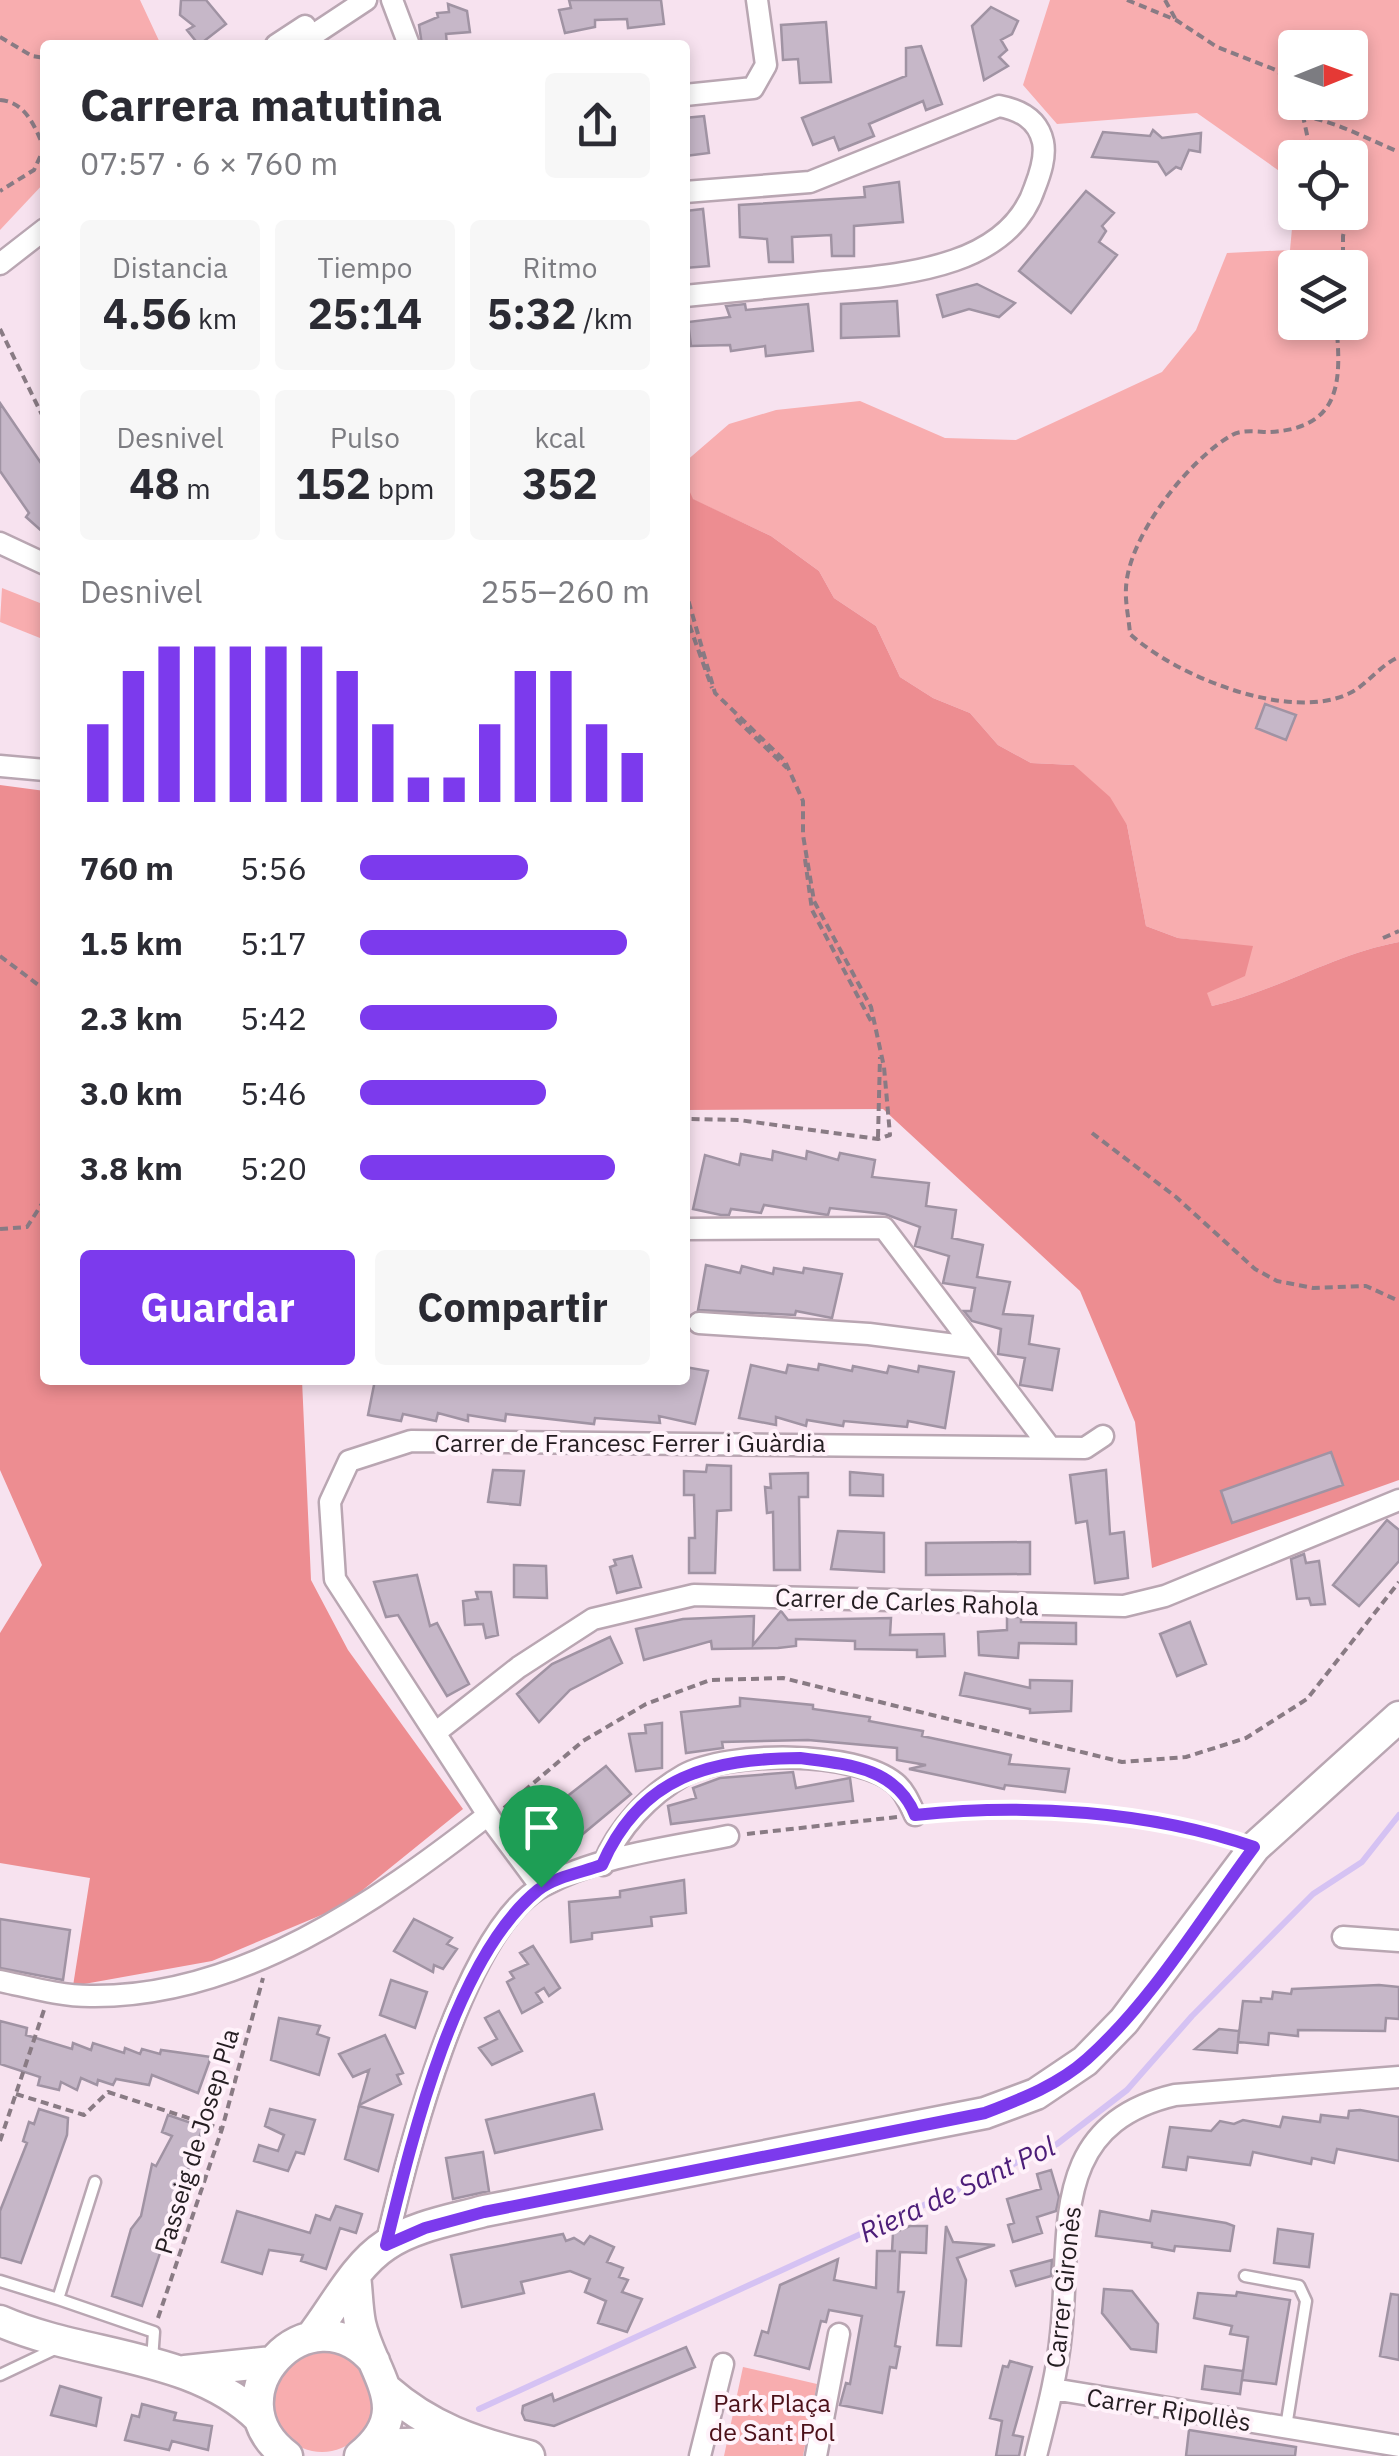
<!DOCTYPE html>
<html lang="es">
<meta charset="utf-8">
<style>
body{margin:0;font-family:"IBM Plex Sans",sans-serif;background:#f7f7f7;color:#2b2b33;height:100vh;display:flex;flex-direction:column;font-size:38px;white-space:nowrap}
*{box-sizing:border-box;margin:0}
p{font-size:32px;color:#7c7c81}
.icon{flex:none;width:55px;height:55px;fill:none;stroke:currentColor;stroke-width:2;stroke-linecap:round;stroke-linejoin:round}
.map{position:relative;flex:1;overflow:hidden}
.side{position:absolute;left:40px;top:40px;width:650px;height:1345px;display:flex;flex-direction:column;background:#fff;border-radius:10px;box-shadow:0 5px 15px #0003}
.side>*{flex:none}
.needle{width:65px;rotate:89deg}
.controls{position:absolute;left:1278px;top:30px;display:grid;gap:20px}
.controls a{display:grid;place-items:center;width:90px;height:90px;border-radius:10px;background:#fff;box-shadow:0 5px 15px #0003;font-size:50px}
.pin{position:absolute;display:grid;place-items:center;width:85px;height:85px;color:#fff;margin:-102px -42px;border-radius:50% 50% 50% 0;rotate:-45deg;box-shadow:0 0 10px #0007}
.pin .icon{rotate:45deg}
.round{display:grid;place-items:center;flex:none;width:105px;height:105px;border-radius:10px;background:#f7f7f7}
.head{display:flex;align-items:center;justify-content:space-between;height:170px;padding:0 40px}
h1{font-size:45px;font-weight:700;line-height:75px}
.figures{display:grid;grid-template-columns:repeat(3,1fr);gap:15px;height:170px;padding:10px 40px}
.figures div{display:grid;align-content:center;border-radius:10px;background:#f7f7f7;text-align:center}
.figures b{font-size:42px;font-weight:700}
.figures small{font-size:28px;font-weight:400}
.figures p{font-size:28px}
.chart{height:280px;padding:20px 40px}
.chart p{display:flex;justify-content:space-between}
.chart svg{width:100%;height:180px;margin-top:10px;stroke:#7c3aed;stroke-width:6}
.cta{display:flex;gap:20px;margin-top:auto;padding:20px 40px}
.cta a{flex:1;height:115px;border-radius:10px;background:#7c3aed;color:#fff;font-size:40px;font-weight:700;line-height:115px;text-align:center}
.cta a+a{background:#f7f7f7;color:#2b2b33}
ul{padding:0 40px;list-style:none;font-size:32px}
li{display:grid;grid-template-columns:160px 120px 1fr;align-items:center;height:75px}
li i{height:25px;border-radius:12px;background:#7c3aed}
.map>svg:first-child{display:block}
.green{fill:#f8adaf;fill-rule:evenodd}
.forest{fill:#ed8d91}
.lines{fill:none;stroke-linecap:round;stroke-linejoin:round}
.stream{stroke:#d5c2f3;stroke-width:6}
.building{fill:#c6b7c8;stroke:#a093a3;stroke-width:2.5}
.lane-casing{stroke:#b9a6b2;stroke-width:15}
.street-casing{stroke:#b9a6b2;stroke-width:25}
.secondary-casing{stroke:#b9a6b2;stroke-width:35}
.path{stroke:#897b84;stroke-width:4;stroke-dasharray:8 5;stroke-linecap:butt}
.lane{stroke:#fff;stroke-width:10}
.street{stroke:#fff;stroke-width:20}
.secondary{stroke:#fff;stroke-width:30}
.route-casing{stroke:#fff;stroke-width:20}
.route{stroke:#7c3aed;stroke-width:12}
.labels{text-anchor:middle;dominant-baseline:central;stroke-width:8;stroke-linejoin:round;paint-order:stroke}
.street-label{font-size:25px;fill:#241d21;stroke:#fff2fa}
.park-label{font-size:25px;fill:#4c1119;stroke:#fff2fa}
.water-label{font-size:28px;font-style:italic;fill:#4c1d79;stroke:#fff2fa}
</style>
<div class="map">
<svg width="1399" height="2456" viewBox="0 0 1399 2456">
<rect width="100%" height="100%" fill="#f7e2ef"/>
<path class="green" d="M0 0H140L161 45H45V182L0 230Z
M1050 0H1399V942C1334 954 1277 991 1212 1006L1206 993 1252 947 1178 938 1146 926 1127 825 1074 765 1031 763 998 745 970 713 933 698 900 677 876 626 834 598 819 571 771 536 692 499 685 481V462L729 424 776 410 860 401 945 438 1016 440 1162 372 1196 330 1227 253 1290 250 1295 196V212H1350V158H1295V182L1197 113 1057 124 1023 85ZM1295 48H1350V102H1295ZM1295 268H1350V322H1295Z
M2 588 45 605V640L0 622Z
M271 2401a51 51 0 1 1 102 0a51 51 0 1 1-102 0Z
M743 2367 817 2384 803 2456H724Z"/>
<path class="forest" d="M685 481 693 499 771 536 819 571 834 598 876 626 900 677 933 698 970 713 998 745 1031 763 1074 765 1110 797 1127 825 1146 926 1178 938 1253 946 1245 976 1207 993 1212 1006C1277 991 1334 954 1399 942V1480L1152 1568 1135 1422 1080 1291 883 1109 685 1110Z
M0 785 45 791V1380H302L311 1580 348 1650 463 1809 343 1906 212 1961 73 1986 90 1878 0 1863V1633L42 1565 0 1470Z"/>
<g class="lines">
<path class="stream" d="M479 2409 1057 2144 1127 2090 1192 2016 1313 1894 1362 1862 1399 1815"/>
</g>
<path class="building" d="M181 0H206L226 24 199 45 187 30 194 26 180 15Z
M569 0H661L664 24 628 28 627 19 595 20V27L565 33 559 10 571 8Z
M448 4 467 11 470 32 446 34 447 45H422L419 25 438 17 437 13 449 12Z
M991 7 1018 21 1012 34 1001 40 1007 50 999 57 1008 66 984 80 972 26Z
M826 22 831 82 800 83 798 59 783 60 781 25Z
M921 46 942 104 926 110 923 101 869 124 874 136 839 150 834 137 813 145 802 118 906 76V48Z
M704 116 709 153 685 156V118Z
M1153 130 1162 138 1201 133 1200 152 1189 150 1181 169 1176 167 1166 175 1158 162 1092 157 1103 132 1150 136Z
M899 182 903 222 854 226V256H832L831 235 792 237 793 262H769L767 239 740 237 739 205 865 197 864 187Z
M1086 191 1114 213 1102 226 1106 231 1099 242 1117 255 1071 313 1019 271Z
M703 209 709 266 685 268V211Z
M977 284 1015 303 999 317 969 309 943 317 937 295Z
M897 301 899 336 841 338V304Z
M745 304 746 310 808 304 813 351 766 356 765 346 731 351 730 345 691 346 688 322 730 317 726 306Z
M0 403 45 469V534L26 517 29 513 0 471Z
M1265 704 1296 715 1286 740 1256 728Z
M773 1151 806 1159 807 1151 838 1160 840 1153 875 1160 872 1177 929 1183 926 1206 956 1210 952 1238 983 1245 977 1277 1010 1282 1003 1314 1033 1316 1029 1344 1059 1349 1052 1390 1020 1385 1025 1358 998 1354 1001 1329 972 1321 964 1311H971L975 1288 943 1283 949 1256 915 1246 920 1227 885 1214 830 1208 828 1215 764 1205 761 1213 731 1209 729 1215H721L693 1209 705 1155 739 1165 741 1154 772 1160Z
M706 1265 740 1273 742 1266 773 1274 774 1268 803 1273 804 1268 842 1274 832 1318 796 1311 795 1315 698 1310Z
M819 1364 852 1371 853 1366 887 1373 889 1366 918 1372 919 1366 954 1372 945 1428 908 1421 907 1427 844 1421 843 1426 807 1420 806 1426 776 1417V1425L739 1418 751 1365 786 1373 788 1365 818 1370Z
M685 1367 708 1371 695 1424 659 1416 660 1423 595 1418 594 1424 506 1414 505 1421 468 1415V1421L438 1413 436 1421 403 1414 401 1421 368 1415 375 1380H685Z
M1331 1452 1343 1485 1232 1523 1221 1491Z
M707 1465 731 1466V1510L717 1511 715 1573H689V1538H695L694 1495H684V1471L706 1472Z
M493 1470 524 1471 520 1505 488 1502Z
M1106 1470 1110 1534 1124 1532 1128 1578 1095 1583 1087 1521 1076 1523 1070 1475Z
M850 1472 883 1475V1496L850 1495Z
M808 1473V1497H799L800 1570H774L773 1512 767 1513 765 1487 771 1488 770 1474Z
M1387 1520 1399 1530V1561L1359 1606 1333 1585Z
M838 1531 884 1533V1572L831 1569Z
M1030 1542V1574L926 1575V1543Z
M1304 1554 1306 1563 1319 1561 1325 1604 1311 1605 1309 1598 1297 1599 1291 1559Z
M632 1556 641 1587 617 1593 610 1567 616 1565 614 1560Z
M514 1565 546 1566 547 1598 514 1597Z
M417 1575 430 1626 437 1623 469 1684 447 1696 398 1615 386 1617 374 1582Z
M476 1592H491L498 1635 486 1638 483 1624 465 1625 463 1601 478 1599Z
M781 1611 788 1620 891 1618 890 1635 944 1634 945 1656 917 1657V1650L855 1649V1641L796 1639V1646L778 1648 712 1649 711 1641 644 1660 636 1629 683 1619 754 1616 753 1645Z
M1007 1617H1021V1622L1076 1623V1644L1019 1643 1018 1658 979 1655 978 1632 1007 1630Z
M1190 1622 1206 1664 1177 1676 1160 1634Z
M610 1637 622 1663 570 1690 539 1722 517 1694 552 1664Z
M965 1673 1030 1688V1680L1072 1681 1071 1711 1030 1713V1709L960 1695Z
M740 1698 813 1705V1709L870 1717 869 1721 923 1731 922 1736 1011 1755 1009 1764 1069 1769 1065 1792 1005 1785 1004 1789 909 1769 926 1765 897 1760V1748L808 1740 722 1742 723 1748 686 1753 681 1712 740 1706Z
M662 1723V1768L636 1771 629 1734 646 1733 645 1725Z
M606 1766 631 1794 560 1853 533 1823Z
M793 1772 796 1788 850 1778 853 1801 671 1824 668 1806 696 1798 693 1788 720 1778Z
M684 1880 686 1913 651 1917 652 1926 592 1933V1939L571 1942 569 1902 620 1897V1891Z
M0 1919 70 1930 63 1980 0 1968Z
M414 1919 452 1938 447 1944 457 1949 443 1969 434 1965 433 1972 394 1951Z
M533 1946 560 1988 549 1996 544 1988 536 1993 542 2002 522 2013 507 1982 514 1978 510 1972 528 1964 520 1953Z
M391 1980 427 1992 415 2028 380 2015Z
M1379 1985 1399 1987V2019L1386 2018 1385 2031 1298 2030V2036L1269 2033 1268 2045 1238 2042 1243 2001 1261 2002V1998L1272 1999 1273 1992 1291 1994 1292 1989Z
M499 2011 522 2051 492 2065 479 2048 497 2039 485 2018Z
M279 2018 320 2026 317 2034 329 2038 319 2075 271 2060Z
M0 2021 27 2028 26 2035 72 2049 73 2043 91 2050 93 2043 124 2053 125 2048 140 2054 142 2049 160 2054 161 2050 211 2057 198 2093 152 2075 149 2085 116 2079 113 2085 98 2080 97 2085 81 2078 77 2090 61 2082 59 2090 38 2085 40 2077 0 2064Z
M1219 2029 1239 2031 1237 2053 1195 2049Z
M385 2035 403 2073 397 2075 401 2084 359 2105 369 2070 353 2077 339 2054Z
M594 2094 602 2129 495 2153 486 2120Z
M359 2106 393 2115 378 2171 345 2159Z
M39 2109 68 2118 67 2135 21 2263 0 2257V2211L27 2143 23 2141 29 2122 34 2124Z
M270 2109 315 2120 304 2154 296 2152 288 2171 254 2161 259 2145 278 2151 284 2135 265 2126Z
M1360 2110 1399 2117V2161L1337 2149 1334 2163 1312 2158 1311 2164 1253 2152 1250 2165 1188 2157 1186 2170 1163 2167 1170 2127 1211 2131 1220 2121 1234 2124 1243 2120 1280 2127 1283 2117 1320 2122 1321 2115 1348 2118 1349 2111Z
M168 2115 203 2127 142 2306 112 2296 131 2229 141 2216 152 2164 156 2166 172 2136 162 2132Z
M483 2152 489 2191 453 2199 446 2158Z
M1051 2170 1059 2197 1056 2211 1037 2217 1042 2233 1013 2242 1008 2225 1014 2223 1007 2199 1041 2189 1037 2174Z
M336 2206 362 2214 356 2233 340 2228 326 2269 301 2261 303 2255 269 2250 262 2274 222 2262 237 2211 310 2233 316 2215 330 2220Z
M1100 2211 1150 2221 1152 2211 1226 2223 1234 2226 1230 2251 1175 2246 1174 2251 1152 2247V2243L1096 2236Z
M910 2226H927L926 2253 900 2252 898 2292H904L895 2346 900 2347 896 2368 890 2367 882 2413 840 2405 846 2383 850 2384 862 2316 829 2310 826 2322 821 2321 809 2369 755 2355 762 2331 768 2333 780 2285 838 2259 834 2280 876 2288 877 2251H896H892L893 2233Z
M946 2226 953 2242 995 2245 957 2258 966 2280 961 2346 937 2345Z
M1278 2229 1313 2234 1309 2267 1274 2263Z
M563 2234 566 2241 574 2238 584 2244 590 2236 614 2247 607 2262 623 2268 619 2277 628 2280 622 2292 642 2299 627 2332 598 2323 606 2301 585 2292 590 2279 570 2271 521 2282 524 2293 462 2307 451 2255Z
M1052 2260 1051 2276 1016 2286 1011 2271Z
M1104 2289 1132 2291 1158 2324 1156 2352 1131 2349 1102 2313Z
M1237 2292 1290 2300 1276 2384 1242 2380 1248 2337 1230 2334 1232 2326 1194 2318 1198 2293 1236 2296Z
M1391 2294 1399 2295V2360L1380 2356Z
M686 2347 695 2367 554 2426 525 2420 522 2413 523 2406 552 2394 554 2401Z
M1010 2361 1032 2367 1013 2435 1023 2437 1019 2456H996L1002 2421 990 2418 1003 2366 1008 2367Z
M1205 2366 1243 2371 1240 2394 1202 2389Z
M60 2386 101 2398 96 2426 51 2415Z
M142 2404 176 2413 174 2420 212 2426 208 2450 172 2441 169 2450 125 2440 132 2415 139 2417Z
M1189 2430 1296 2447 1295 2456H1186Z"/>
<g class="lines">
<defs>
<path id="lane" d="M95 2182 58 2299 154 2332 152 2360
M1245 2276 1299 2286 1306 2301 1286 2427
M0 2281 58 2299
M0 2375 57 2348"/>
<path id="street" d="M392 0 409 45
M276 45 305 26
M298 45 366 0
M685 95 753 88 766 65 757 0
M685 192 810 182 999 106C1020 110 1038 119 1043 142 1046 157 1040 174 1035 187 1007 273 889 275 815 283 772 287 728 292 685 296
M0 264 45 229
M0 543 45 564
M0 766 45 770
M685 1229 884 1228 1049 1446
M699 1323 869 1334 971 1347
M435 1733 519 1667 593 1619 694 1595 1124 1606 1165 1596 1399 1500
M603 1865C618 1828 649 1795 684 1775 728 1751 855 1750 895 1783 905 1791 910 1804 915 1815
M541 1887 492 1821 335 1579 330 1502 349 1461 411 1441 1085 1448 1103 1436
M1343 1937 1399 1941
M0 1981C29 1987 60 1996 90 1996 240 1998 376 1902 488 1815
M386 2245C406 2159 463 1929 543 1886 598 1856 667 1848 728 1836
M1053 2389 1399 2446
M700 2456 723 2364
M816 2456 839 2334
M1036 2456C1046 2416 1057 2376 1061 2334 1072 2232 1047 2125 1175 2095L1399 2077"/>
<path id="secondary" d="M355 2276C357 2291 357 2308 360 2323 371 2374 417 2410 360 2456
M0 2321C84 2358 193 2353 260 2419
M311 2337C334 2308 354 2266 386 2245 414 2226 452 2220 484 2211L985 2113 1036 2094 1085 2061 1124 2021 1255 1847 1399 1717
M185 2371 272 2362
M387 2390C429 2427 475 2443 529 2456
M372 2445 469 2442
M287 2456C207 2396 310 2286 374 2361"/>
</defs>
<use href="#lane" class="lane-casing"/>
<use href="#street" class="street-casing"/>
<use href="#secondary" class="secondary-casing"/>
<path class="path" d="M1127 0 1176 20 1217 47 1276 70 1295 86
M1165 0 1176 20
M0 37 32 56 45 58
M0 100C26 102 35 127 44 148L34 170 0 191
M1300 102 1312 158
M1302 116C1338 122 1365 138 1399 152
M1350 203V209
M1343 268V236L1349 212
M1336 322C1342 382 1341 428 1270 432 1258 432 1243 429 1232 435 1188 460 1128 537 1126 588 1125 603 1129 619 1130 634 1176 676 1290 723 1350 693 1368 684 1380 665 1399 657
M0 329 45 421
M685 589 715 693 785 761 803 801V835L814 901 871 1007 884 1067 890 1135 878 1139 739 1120 685 1119
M685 613 712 688
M736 719 787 768
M805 859 812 910 872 1023
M1383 938 1399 931
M0 956 45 990
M1092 1133 1176 1197 1255 1269 1277 1281 1313 1288 1366 1286 1399 1301
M878 1137 880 1057
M0 1229 27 1227 45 1199
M504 1808 583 1741 646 1704 710 1680 783 1678 1122 1762 1186 1757 1246 1738 1307 1699 1399 1582
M931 1813 1096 1815 1229 1838
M747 1834 897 1817
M16 2094 84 2115 108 2092 222 2129
M0 2141 44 2010
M158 2318 222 2129 263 1978"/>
<use href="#lane" class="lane"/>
<use href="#street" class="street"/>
<use href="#secondary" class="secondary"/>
</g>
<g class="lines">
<defs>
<path id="route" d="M800 1758C846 1764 896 1767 915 1815 1025 1803 1150 1811 1254 1847 1202 1917 1153 2000 1087 2059 1058 2085 1021 2099 985 2113L484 2212 425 2228 386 2245C411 2142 454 1958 538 1890 554 1877 583 1872 602 1865 641 1775 711 1759 800 1758Z"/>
</defs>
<use href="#route" class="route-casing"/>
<use href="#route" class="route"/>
</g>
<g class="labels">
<g class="street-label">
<text x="630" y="1442">Carrer de Francesc Ferrer i Guàrdia</text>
<text transform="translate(907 1601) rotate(2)">Carrer de Carles Rahola</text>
<text transform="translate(196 2141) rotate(-73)">Passeig de Josep Pla</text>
<text transform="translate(1063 2287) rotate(-84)">Carrer Gironès</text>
<text transform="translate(1169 2409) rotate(9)">Carrer Ripollès</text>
</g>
<g class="park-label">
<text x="772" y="2402">Park Plaça<tspan x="772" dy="29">de Sant Pol</tspan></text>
</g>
<g class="water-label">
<text transform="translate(957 2189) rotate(-25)">Riera de Sant Pol</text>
</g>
</g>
</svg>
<div class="controls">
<a><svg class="needle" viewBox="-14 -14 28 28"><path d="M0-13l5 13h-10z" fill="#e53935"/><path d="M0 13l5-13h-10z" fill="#7c7c81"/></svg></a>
<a><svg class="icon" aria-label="locate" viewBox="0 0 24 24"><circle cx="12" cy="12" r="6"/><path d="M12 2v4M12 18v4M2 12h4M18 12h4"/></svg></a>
<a><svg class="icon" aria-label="layers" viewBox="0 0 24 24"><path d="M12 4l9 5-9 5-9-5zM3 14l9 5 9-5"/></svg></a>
</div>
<div class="pin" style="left:541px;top:1887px;background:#1e9e55"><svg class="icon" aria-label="arrive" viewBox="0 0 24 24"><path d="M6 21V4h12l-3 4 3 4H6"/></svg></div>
<section class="side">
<div class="head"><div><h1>Carrera matutina</h1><p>07:57 · 6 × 760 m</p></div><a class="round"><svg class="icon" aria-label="share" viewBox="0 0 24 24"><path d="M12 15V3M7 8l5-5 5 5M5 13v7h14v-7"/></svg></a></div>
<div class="figures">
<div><p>Distancia</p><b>4.56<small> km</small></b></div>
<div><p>Tiempo</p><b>25:14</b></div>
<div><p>Ritmo</p><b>5:32<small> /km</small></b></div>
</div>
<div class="figures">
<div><p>Desnivel</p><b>48<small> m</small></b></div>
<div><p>Pulso</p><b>152<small> bpm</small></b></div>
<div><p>kcal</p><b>352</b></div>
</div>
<div class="chart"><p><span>Desnivel</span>255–260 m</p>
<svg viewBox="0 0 160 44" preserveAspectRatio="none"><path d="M5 44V25M15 44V12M25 44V6M35 44V6M45 44V6M55 44V6M65 44V6M75 44V12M85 44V25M95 44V38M105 44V38M115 44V25M125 44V12M135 44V12M145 44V25M155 44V32"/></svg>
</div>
<ul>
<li><b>760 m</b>5:56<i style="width:58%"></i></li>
<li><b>1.5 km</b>5:17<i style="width:92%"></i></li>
<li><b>2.3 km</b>5:42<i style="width:68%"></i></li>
<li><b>3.0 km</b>5:46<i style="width:64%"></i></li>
<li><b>3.8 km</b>5:20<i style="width:88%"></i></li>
</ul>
<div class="cta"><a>Guardar</a><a>Compartir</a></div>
</section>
</div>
